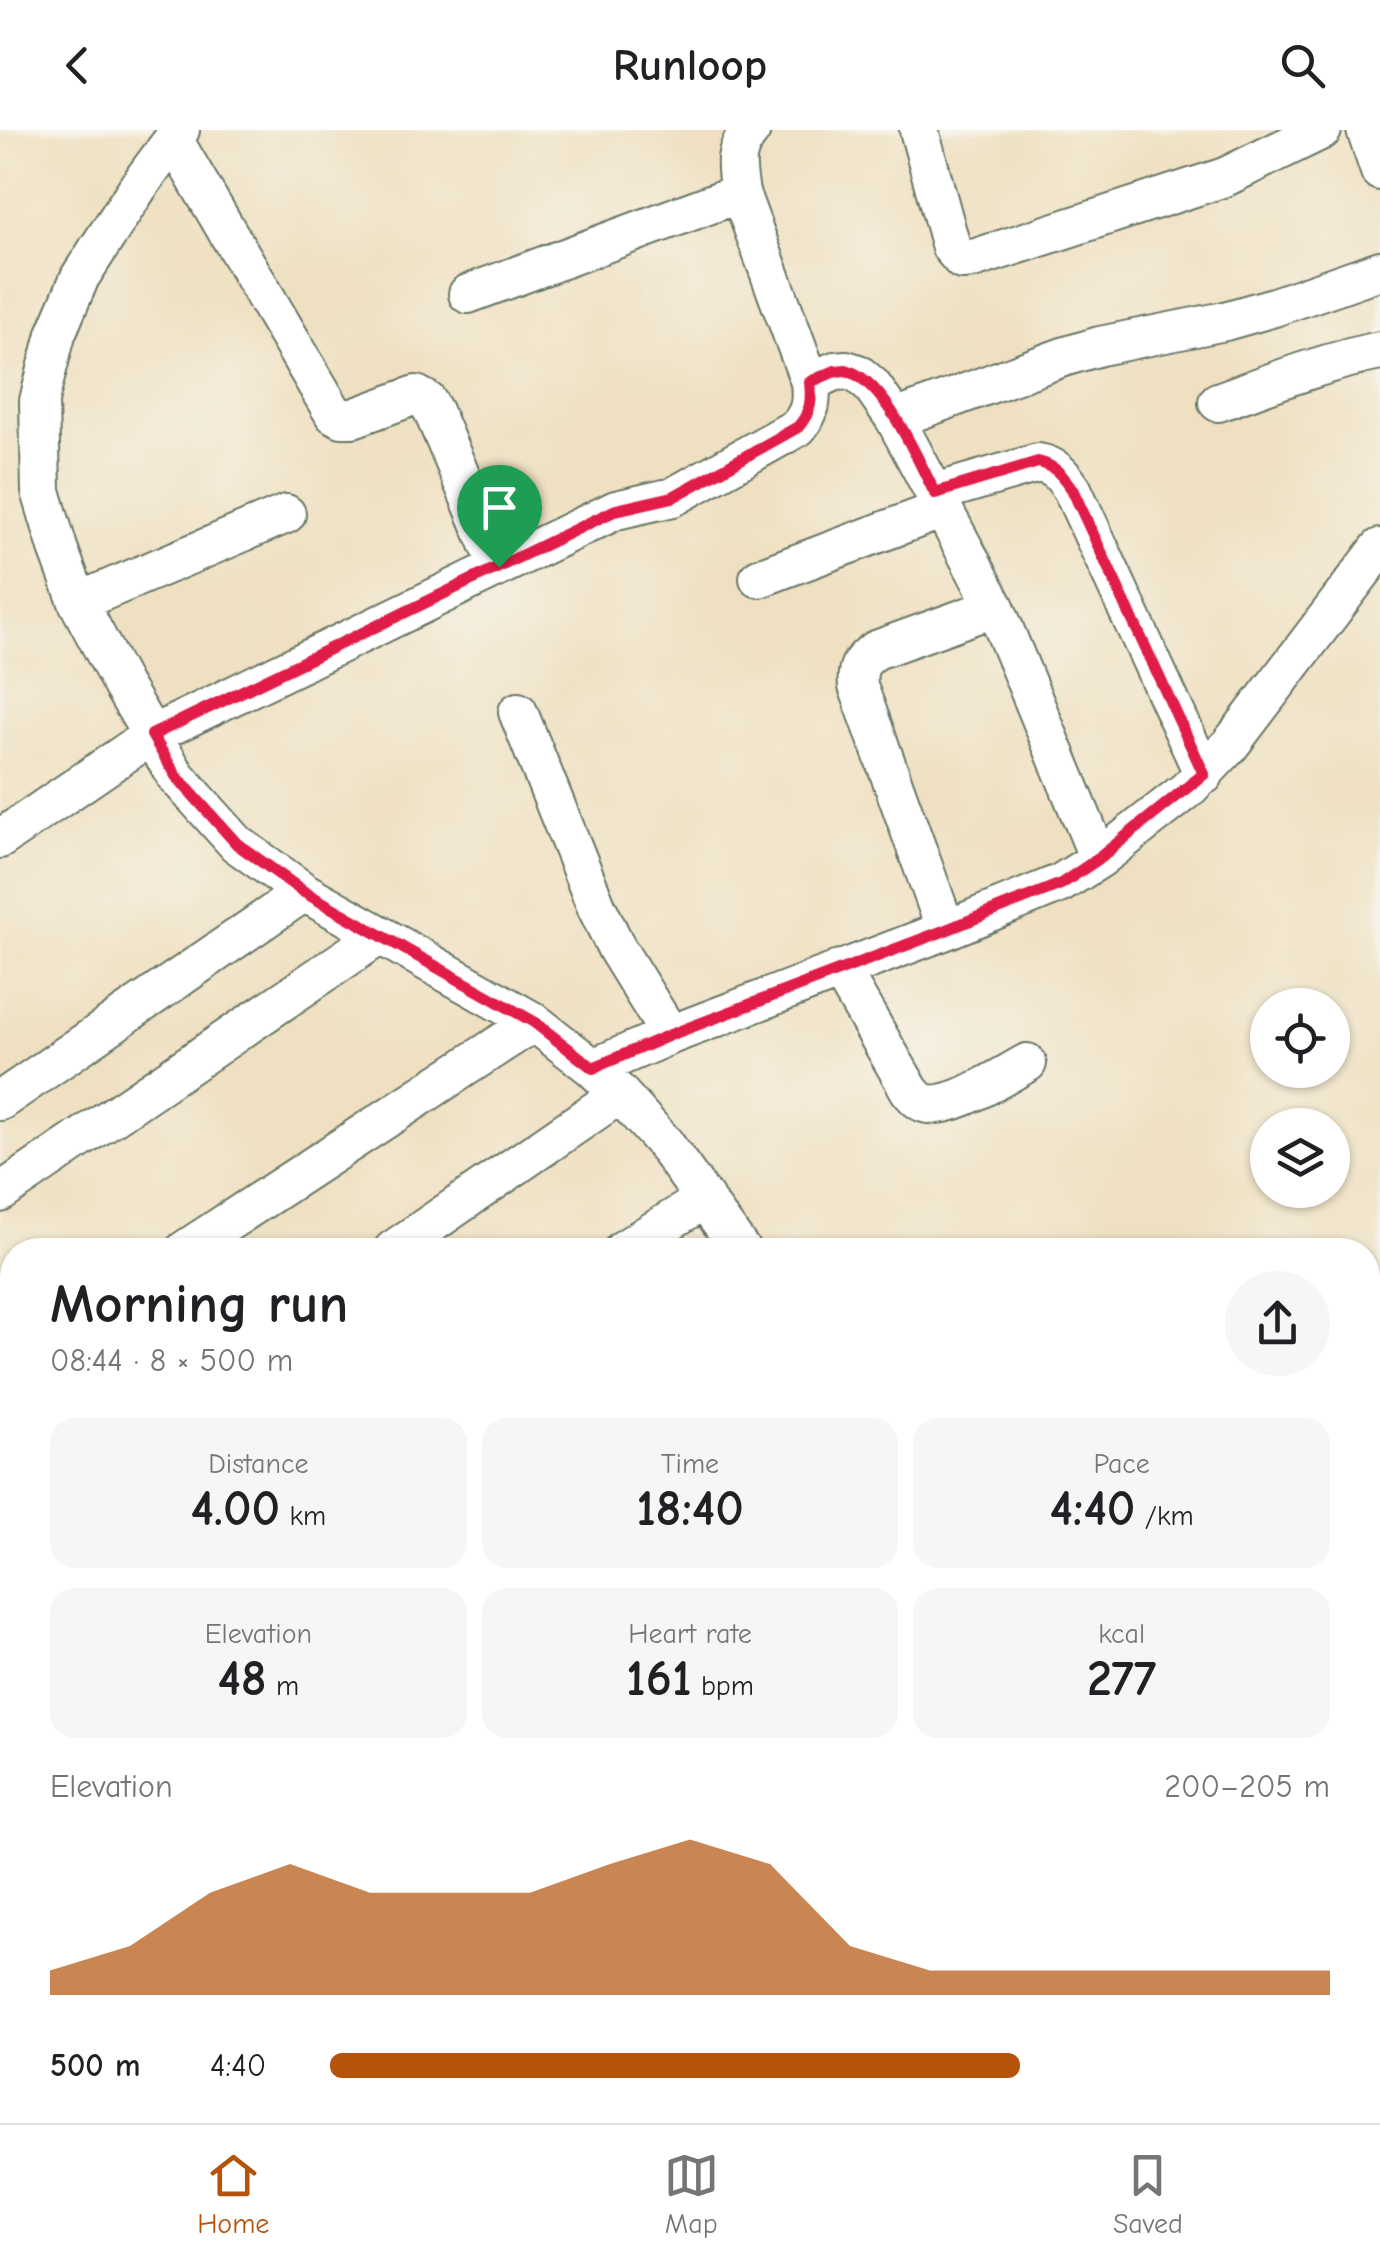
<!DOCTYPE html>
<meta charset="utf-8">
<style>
body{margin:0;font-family:"Comic Neue",sans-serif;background:#f6f6f6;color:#202124;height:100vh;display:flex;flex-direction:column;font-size:38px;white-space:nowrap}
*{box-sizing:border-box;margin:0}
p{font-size:32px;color:#757577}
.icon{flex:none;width:55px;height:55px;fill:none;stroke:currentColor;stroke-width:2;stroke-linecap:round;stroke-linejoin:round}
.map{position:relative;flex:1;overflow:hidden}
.details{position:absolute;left:0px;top:1108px;width:1380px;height:888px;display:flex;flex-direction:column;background:#fff;border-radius:40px 40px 0 0;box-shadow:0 2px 8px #0004}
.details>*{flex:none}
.tools{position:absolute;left:1250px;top:858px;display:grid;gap:20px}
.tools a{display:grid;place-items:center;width:100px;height:100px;border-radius:50%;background:#fff;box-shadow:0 2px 8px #0004;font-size:50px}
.pin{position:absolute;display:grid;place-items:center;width:85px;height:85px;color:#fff;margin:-102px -42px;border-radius:50% 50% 50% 0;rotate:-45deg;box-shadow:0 0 10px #0007}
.pin .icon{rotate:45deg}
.round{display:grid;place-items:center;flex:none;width:105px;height:105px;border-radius:52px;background:#f6f6f6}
.overview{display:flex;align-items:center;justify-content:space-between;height:170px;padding:0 50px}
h1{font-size:55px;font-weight:700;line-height:75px}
.metrics{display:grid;grid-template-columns:repeat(3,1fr);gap:15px;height:170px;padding:10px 50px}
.metrics div{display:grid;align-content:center;border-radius:25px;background:#f6f6f6;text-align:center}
.metrics b{font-size:50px;font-weight:700}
.metrics small{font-size:28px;font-weight:400}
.metrics p{font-size:28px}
.chart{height:280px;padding:20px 50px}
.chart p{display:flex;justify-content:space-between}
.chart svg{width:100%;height:180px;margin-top:10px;fill:#b45309;opacity:.7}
ul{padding:0 50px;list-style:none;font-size:32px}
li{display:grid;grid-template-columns:160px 120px 1fr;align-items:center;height:75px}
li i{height:25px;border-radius:12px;background:#b45309}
header{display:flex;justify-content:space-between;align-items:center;height:130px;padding:0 50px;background:#fff;font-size:45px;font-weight:700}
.tabs{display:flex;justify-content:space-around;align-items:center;height:140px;border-top:2px solid #e0e0e0;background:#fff;font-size:28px;color:#757577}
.tabs a{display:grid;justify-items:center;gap:5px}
.tabs .on{color:#b45309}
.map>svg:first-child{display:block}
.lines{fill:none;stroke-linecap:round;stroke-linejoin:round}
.minor-casing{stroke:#687665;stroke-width:42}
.minor{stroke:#fff;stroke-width:38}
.route-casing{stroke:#fff;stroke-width:20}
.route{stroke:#e11d48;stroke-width:12}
</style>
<header><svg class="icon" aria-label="back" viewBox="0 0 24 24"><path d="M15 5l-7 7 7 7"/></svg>Runloop<svg class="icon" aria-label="search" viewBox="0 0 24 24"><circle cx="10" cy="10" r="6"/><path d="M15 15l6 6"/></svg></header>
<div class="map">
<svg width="1380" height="1993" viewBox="0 0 1380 1993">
<rect width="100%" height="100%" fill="#f7f3e8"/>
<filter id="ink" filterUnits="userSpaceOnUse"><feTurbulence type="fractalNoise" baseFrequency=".01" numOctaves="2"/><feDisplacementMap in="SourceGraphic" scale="20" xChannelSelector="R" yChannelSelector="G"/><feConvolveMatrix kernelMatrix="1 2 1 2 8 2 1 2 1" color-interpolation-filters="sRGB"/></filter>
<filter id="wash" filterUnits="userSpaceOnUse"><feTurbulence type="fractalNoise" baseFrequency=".0048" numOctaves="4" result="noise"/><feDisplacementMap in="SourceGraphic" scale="40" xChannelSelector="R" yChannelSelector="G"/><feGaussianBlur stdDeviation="2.25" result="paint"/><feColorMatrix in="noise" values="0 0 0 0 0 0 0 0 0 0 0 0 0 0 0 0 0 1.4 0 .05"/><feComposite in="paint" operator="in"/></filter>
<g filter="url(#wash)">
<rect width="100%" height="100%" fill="#efe0c1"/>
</g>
<g filter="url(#ink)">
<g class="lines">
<defs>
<path id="minor" d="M180 0 138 57 80 147 56 204 39 271 41 361 58 418 78 472 122 555 176 646 237 714 304 762 534 892 593 938 620 964 664 1013 741 1120
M919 0 951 117 962 130 973 129 1225 47 1322 0
M1366 0 1380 41
M173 9 334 284 342 288H353L416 265 427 271 433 281 499 437
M468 164 740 63
M810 252 835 241 846 240 858 244 872 256 895 289 995 477 1099 729
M1218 272C1271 253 1324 232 1380 221
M895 289 1063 227 1100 216 1225 191 1274 177 1380 140
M935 363 1038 333C1056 336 1062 345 1072 359L1204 645
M759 448 943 379
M78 472 286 384
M518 582 597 778 617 819 670 905
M0 709 152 605 616 380 673 367 798 297C811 282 812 271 810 252L740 63C736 36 732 23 751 0
M946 800 858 556C856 537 861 530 876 520L995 477
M840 839 910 961C914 965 917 970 922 972 944 985 1006 944 1027 933
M593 938 670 905 946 800 1061 753 1099 729 1187 660 1230 615 1380 418
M0 971 304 762
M0 1063 380 805
M185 1120 534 892
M393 1120 620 964
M623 1120 705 1069
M0 1250 12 1241
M0 1384 12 1376
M0 1618 12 1610
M0 1770 12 1761
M1368 1976 1380 1975
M1184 1982 1221 1986 1269 1982
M289 1993 304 1982
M1125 1993 1127 1982"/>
</defs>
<use href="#minor" class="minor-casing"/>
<use href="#minor" class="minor"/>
</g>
</g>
<g class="lines" filter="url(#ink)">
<defs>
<path id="route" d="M846 240C886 252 916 327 935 363L1038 332C1056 336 1062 345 1072 359L1204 644 1098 729 1061 754 946 800 670 905 593 938 534 892 304 762 237 714 176 646 152 605 616 380 673 367 798 297C811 282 812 271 810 252L835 241Z"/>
</defs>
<use href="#route" class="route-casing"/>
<use href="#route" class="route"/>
</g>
</svg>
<div class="tools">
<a><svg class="icon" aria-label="locate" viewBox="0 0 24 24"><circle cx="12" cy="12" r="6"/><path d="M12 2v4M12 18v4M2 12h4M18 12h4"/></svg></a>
<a><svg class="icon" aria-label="layers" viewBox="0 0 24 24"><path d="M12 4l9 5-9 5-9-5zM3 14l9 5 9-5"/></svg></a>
</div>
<div class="pin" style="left:499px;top:437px;background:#1e9e55"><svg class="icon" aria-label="arrive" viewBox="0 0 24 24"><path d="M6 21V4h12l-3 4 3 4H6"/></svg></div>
<section class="details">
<div class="overview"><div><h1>Morning run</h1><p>08:44 · 8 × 500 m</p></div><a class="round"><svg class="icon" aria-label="share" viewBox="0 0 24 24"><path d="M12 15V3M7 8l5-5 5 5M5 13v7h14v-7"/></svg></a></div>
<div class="metrics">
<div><p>Distance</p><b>4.00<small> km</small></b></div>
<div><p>Time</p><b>18:40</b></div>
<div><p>Pace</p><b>4:40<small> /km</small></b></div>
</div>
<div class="metrics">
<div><p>Elevation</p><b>48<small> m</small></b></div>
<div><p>Heart rate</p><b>161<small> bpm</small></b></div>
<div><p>kcal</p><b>277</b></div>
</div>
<div class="chart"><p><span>Elevation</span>200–205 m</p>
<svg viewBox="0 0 160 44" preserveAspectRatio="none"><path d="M0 44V38L10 32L20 19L30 12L40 19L50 19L60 19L70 12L80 6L90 12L100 32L110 38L120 38L130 38L140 38L150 38L160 38V44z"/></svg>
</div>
<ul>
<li><b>500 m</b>4:40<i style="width:69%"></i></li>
</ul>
</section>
</div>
<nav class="tabs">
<a class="on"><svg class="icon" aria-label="home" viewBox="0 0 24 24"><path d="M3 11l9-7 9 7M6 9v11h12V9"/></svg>Home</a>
<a><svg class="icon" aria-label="map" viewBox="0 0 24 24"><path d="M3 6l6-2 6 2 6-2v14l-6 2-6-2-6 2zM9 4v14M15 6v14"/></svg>Map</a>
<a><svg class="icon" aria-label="saved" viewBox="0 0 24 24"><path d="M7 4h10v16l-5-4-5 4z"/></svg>Saved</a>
</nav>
